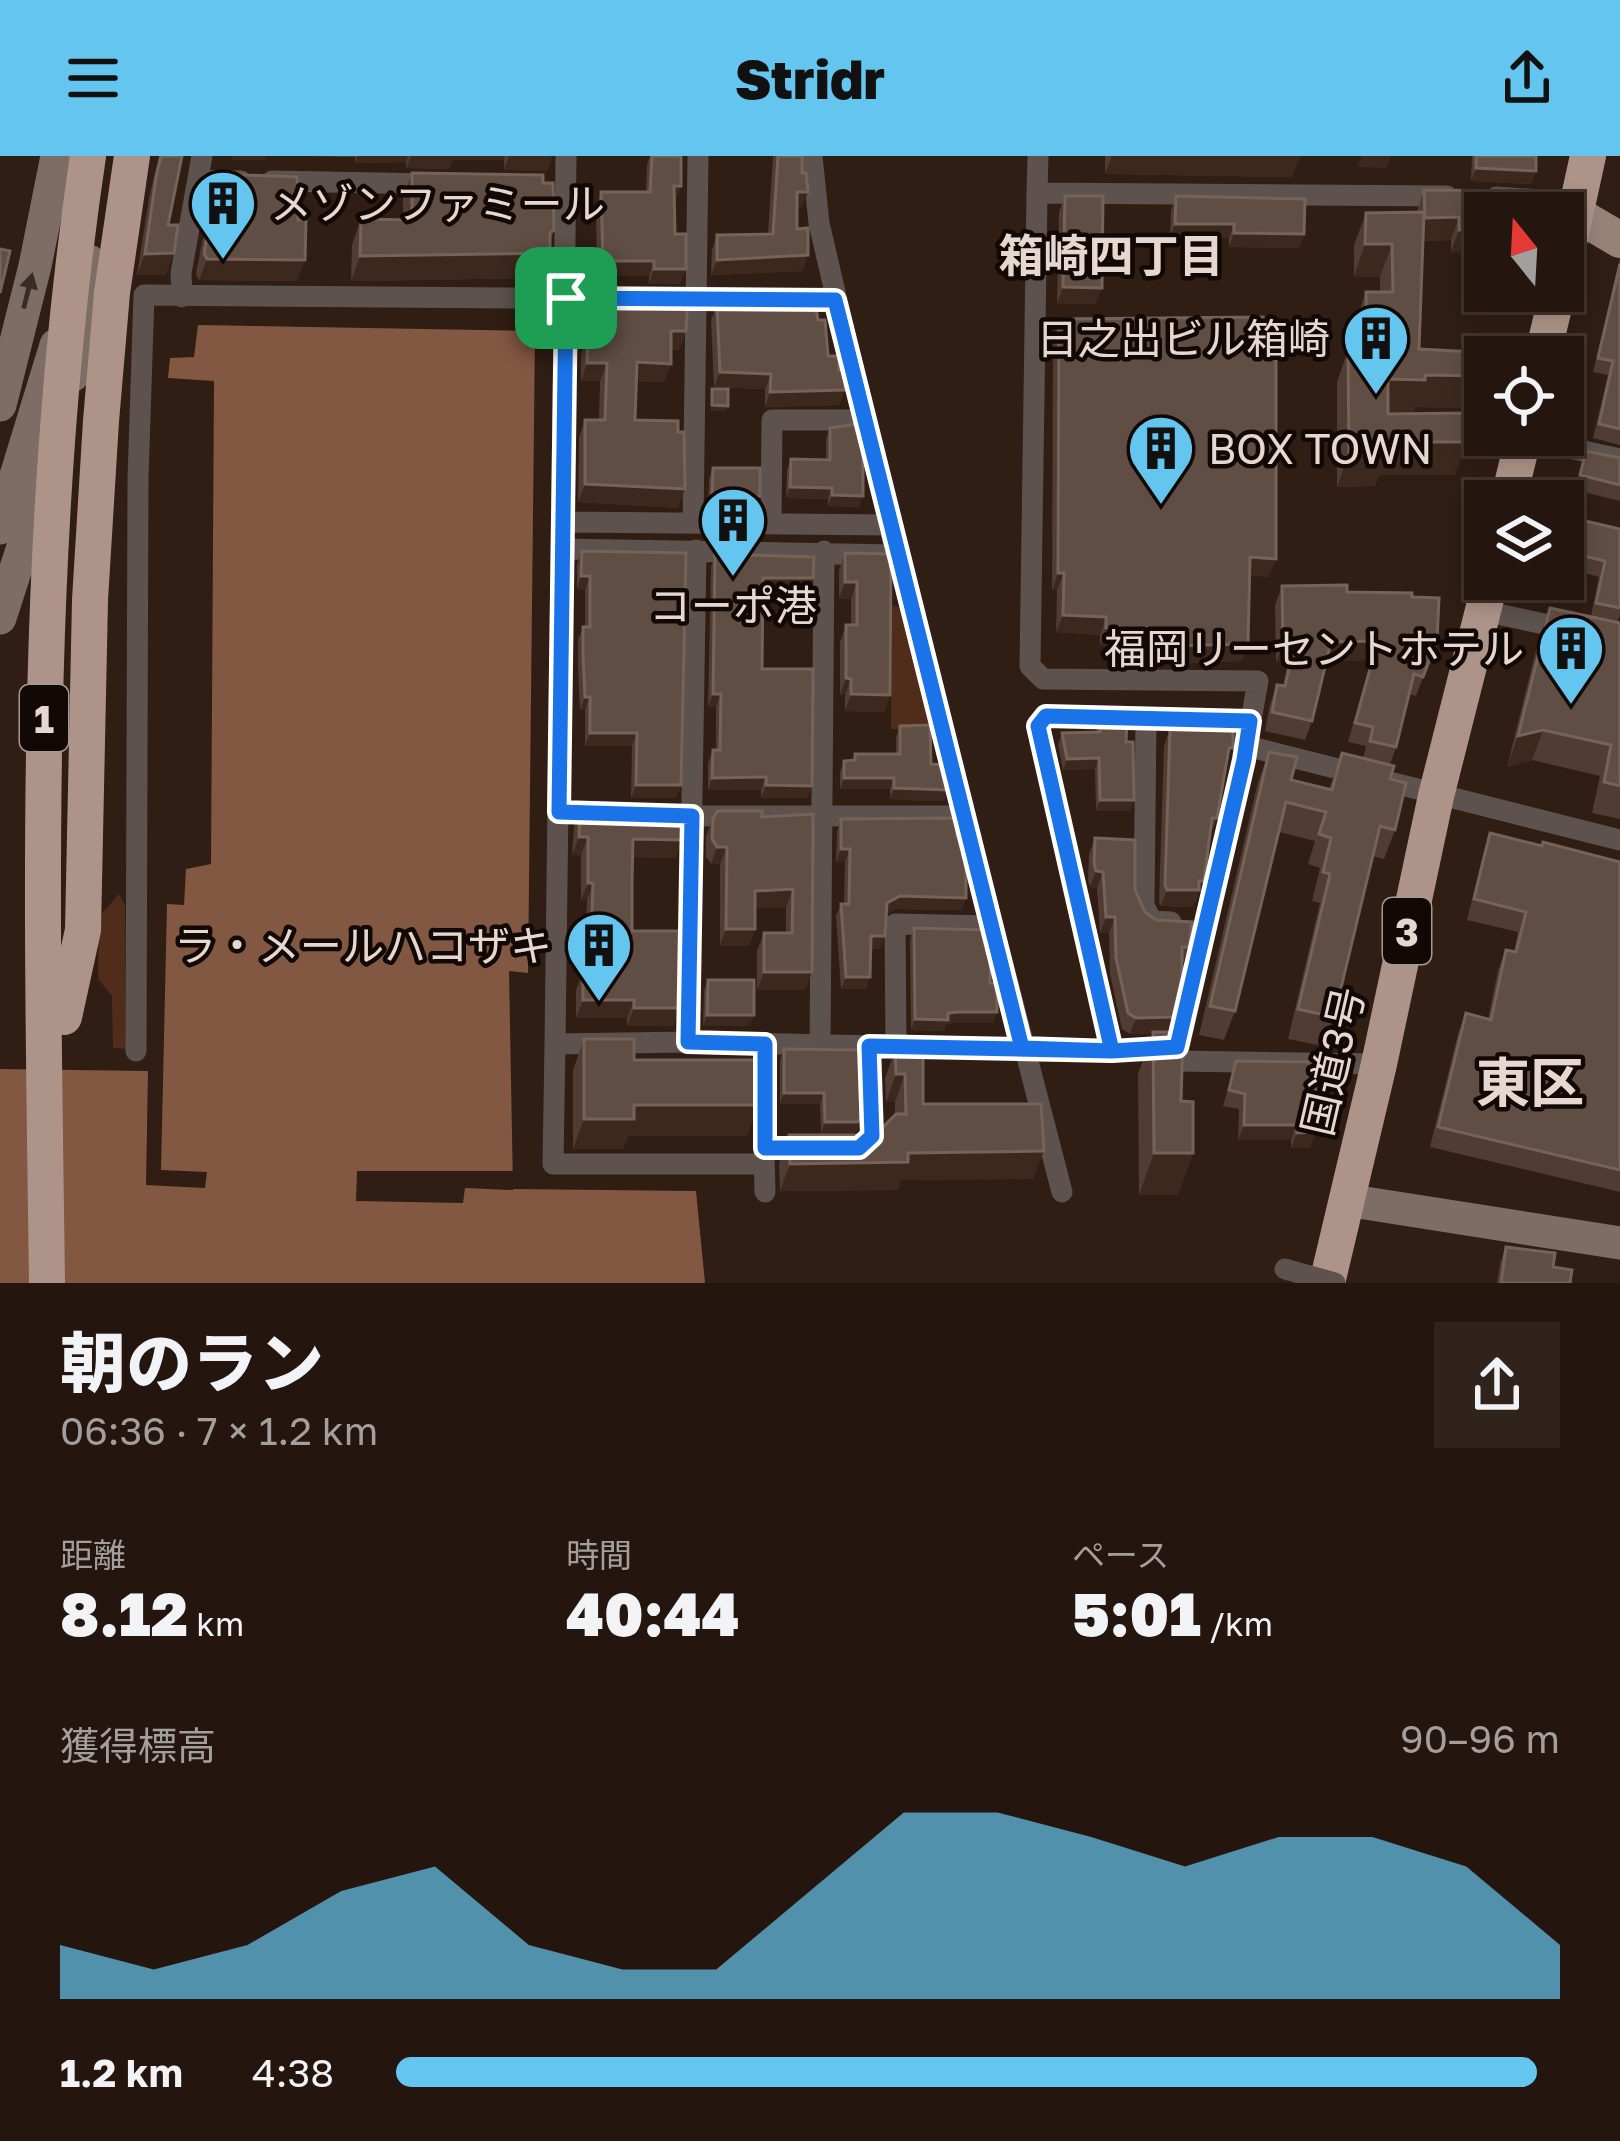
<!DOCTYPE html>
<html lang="ja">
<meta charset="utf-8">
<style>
body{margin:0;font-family:"Golos Text","Noto Sans JP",sans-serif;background:#30231c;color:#f1f3f6;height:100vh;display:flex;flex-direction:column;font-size:45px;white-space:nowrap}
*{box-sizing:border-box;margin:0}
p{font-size:39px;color:#a39f9e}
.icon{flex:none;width:66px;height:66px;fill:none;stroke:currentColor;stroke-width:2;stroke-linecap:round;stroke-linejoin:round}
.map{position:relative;height:1127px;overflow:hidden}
.details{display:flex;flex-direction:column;background:#24160e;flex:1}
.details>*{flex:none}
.needle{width:78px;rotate:342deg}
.controls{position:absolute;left:1464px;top:36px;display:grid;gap:24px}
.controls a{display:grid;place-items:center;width:120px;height:120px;border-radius:0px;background:#24160e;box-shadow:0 6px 18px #0003,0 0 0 3px #41352e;font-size:60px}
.pin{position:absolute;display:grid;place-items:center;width:102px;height:102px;color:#fff;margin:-51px;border-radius:24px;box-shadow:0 6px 18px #0006}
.round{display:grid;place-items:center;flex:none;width:126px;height:126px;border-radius:0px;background:#30231c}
.overview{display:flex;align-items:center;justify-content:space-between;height:204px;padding:0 60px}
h1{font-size:66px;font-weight:800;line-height:90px}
.stats{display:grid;grid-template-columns:repeat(3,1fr);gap:18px;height:204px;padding:12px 60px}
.stats div{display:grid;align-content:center}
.stats b{font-size:60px;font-weight:800}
.stats small{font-size:33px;font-weight:400}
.stats p{font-size:33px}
.chart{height:336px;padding:24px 60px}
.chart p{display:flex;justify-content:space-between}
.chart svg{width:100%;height:216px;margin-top:12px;fill:#64c5ee;opacity:.7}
ul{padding:0 60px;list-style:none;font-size:39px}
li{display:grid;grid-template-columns:192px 144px 1fr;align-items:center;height:90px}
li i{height:30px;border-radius:15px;background:#64c5ee}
header{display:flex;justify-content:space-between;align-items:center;height:156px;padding:0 60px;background:#64c5ee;color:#111;font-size:54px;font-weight:800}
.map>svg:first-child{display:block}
.green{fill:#4f2d1a}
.water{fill:#825842}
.pier{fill:#301d13}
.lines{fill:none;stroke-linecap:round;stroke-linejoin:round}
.street{stroke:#5d524d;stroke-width:21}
.secondary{stroke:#7d6d65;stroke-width:33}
.primary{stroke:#978277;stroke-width:36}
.highway{stroke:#ae9488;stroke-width:36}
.street-bridge{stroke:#5d524d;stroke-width:21}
.highway-bridge{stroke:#ae9488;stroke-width:36}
.wall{fill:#503c32}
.shaded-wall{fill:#3d281e}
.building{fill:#604d43;stroke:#756259;stroke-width:3}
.oneway{fill:#372c27}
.route-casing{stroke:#fff;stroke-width:24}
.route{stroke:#1a73e8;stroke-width:15}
.labels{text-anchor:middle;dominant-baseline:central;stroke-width:9;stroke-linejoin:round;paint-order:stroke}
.shield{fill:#120906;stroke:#a69a94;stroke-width:3}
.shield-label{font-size:39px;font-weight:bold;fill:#e6d8d1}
.poi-label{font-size:42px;fill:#e6d8d1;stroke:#120906;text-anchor:end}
.street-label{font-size:42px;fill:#e6d8d1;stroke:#120906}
.neighbourhood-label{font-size:45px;font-weight:bold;fill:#e6d8d1;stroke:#120906}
.district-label{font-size:54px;font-weight:bold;fill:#e6d8d1;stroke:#120906}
</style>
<header><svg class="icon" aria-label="menu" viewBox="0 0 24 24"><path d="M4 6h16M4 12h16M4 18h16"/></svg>Stridr<svg class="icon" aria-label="share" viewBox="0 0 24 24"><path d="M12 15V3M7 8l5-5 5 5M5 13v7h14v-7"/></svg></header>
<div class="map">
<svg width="1620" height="1127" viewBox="0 0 1620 1127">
<rect width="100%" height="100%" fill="#301d13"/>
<path class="green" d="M892 449 902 452 933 575 891 573Z
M119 738 125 749 126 893 113 892 112 840 98 823 99 761Z"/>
<path class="water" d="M198 169 535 175 528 817 509 815 513 1033 696 1035 705 1127H0V913L148 915 146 1029 205 1032 207 1016 161 1014 167 748 184 749 186 713 211 708 214 225 168 222 170 202 194 201Z"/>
<path class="pier" d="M357 1015H513V1034L465 1032 463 1047 356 1045Z"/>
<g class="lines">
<path class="street" d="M566 0 555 888 688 886 1112 895 1171 892
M812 0 819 67 889 369 1062 1036
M198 24 241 25
M272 25 433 28
M1037 37 1038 0
M1496 41 1542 44 1576 58
M182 141 181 117 202 0
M662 143 835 144
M1523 282 1620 303
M563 366 889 369
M693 367 698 0
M771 367 772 264H864
M562 393 897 399
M1483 455 1620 484
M1146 564 1144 750 1152 765 1171 766
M1247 590 1620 684
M679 660H964
M688 886 696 394
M555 888 553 1008H764
M765 888V992H810
M820 889 824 395
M896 889 895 768 992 770
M136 895 138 322 144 139 625 143
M1112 895 1038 570 1045 560 1232 564
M1379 908 1176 905 1244 604 1258 525 1043 523 1030 510 1037 37 1447 40
M853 992H859L872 980 869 890
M764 999 765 1036"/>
<path class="secondary" d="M73 219 87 169 89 105
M0 249 35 110 57 0
M0 372 56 189
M0 462 47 316
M1346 1044 1620 1087"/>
<path class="primary" d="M1576 58 1620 84"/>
<path class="highway" d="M1563 114 1588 0
M1542 201 1558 135
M1508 345 1524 279
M64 861 83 774 90 444 101 265 112 137 132 0
M1327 1127 1379 908 1436 640 1491 423"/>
<path class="street-bridge" d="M1285 1113 1335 1127"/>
<path class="highway-bridge" d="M47 1127C42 751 32 373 88 0"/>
</g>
<path class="wall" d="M159 0H182L168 69 166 119H137L149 42Z
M303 0H552L547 15 504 14V4H452L449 13 406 12V6L355 7V1Z
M650 0H681V30L674 45 680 128H649V120H597L596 51 601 36H646L647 9Z
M773 0H802V51H797V73L803 115 711 119 712 94 717 79 768 78Z
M1105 0H1300L1292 21 1105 18Z
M1472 0H1536V15L1531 28 1471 25Z
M412 17 543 27 554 74 540 122 351 125 352 89 361 63 403 64V42Z
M218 18 297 125 199 124 196 118 202 86 208 68 210 39Z
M1424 34 1485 57V97L1451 96V84L1423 85 1419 193 1477 252 1415 251 1413 257 1388 256 1455 319H1379L1375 330 1337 331V226L1348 194 1355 193 1354 169 1366 136H1380V121H1354V89L1366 57 1417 56Z
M1065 40 1096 148H1057L1059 56Z
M1176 40 1304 78 1299 92 1229 91V82H1170L1171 55Z
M1620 102V289L1593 282 1608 219 1593 216Z
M600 139 686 175 679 194H671V208L664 226 636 225 635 264 678 352 578 346 579 282 585 264H599L600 225H581V198L588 180H593V157Z
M717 149 828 200 839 214 845 234 839 249 765 251V233L714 231 711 164Z
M1059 163 1269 421 1249 419 1242 505 1124 509V490L1100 489V479L1056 476 1057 434H1052L1053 181Z
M830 272 859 351 828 350V343L786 342 787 314 791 303 826 304V283Z
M1586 295 1620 302V345L1575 334Z
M713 312 756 351 708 350 709 323Z
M1568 361 1620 373V459L1617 466 1620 467V663L1592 657 1600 620 1532 604 1507 611 1539 482 1550 452 1591 460 1599 421 1563 411V375Z
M582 395 681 629 676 642H631L632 590H585V554H580L578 512V484L583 471H585V434L577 433V408Z
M845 397 891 398 890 539 884 556 845 555V539H840V486L846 469H851V443H839V414Z
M715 398 809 435H763L762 513 812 630 807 642H761V634H708V607L713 594H716V551H708L711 411Z
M1282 430 1412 441 1437 485 1416 540 1409 538 1396 591 1390 609 1395 674 1384 703 1372 700 1334 861 1323 890 1288 883 1320 747 1312 745 1320 712 1308 708 1315 685 1279 676 1235 855 1224 884 1199 879 1258 626 1269 596 1291 624 1329 633 1342 597 1363 603 1366 590 1348 586 1371 504 1326 505 1312 565 1305 584 1265 575 1270 548 1277 529 1283 530 1288 506H1276L1275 449Z
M1100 565 1126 586 1134 644 1130 655H1096L1095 613 1063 614 1058 588 1062 577 1096 576Z
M1181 565 1226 609 1217 662 1210 679 1197 742 1192 751 1161 750 1159 746 1164 590 1170 573H1178Z
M900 570 931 608 948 634 944 645 890 643V633H840V616L844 605 853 604 855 598H896V581Z
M580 653 676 702 633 701 632 775 680 852 673 870H627V862H576V834L583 816H584L587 744H581V699H572L574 671Z
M813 658 812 816 805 834H757V795L764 777H786V751L755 752V773L749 790H720V708H711L706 701V680L713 662Z
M841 663 957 680 966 742 961 754 895 753 886 758 880 793H871L866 833H841L836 760 841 748H844L845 705 836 706 837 675Z
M1490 677 1620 706V1036L1430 991 1458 878 1466 857 1488 863 1498 814 1506 794 1514 796 1518 776 1467 764 1483 698Z
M1095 682 1135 734 1145 756 1189 791 1183 807 1173 861 1167 876 1193 997 1178 1039H1139L1138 918 1153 877 1130 878 1122 873 1110 818 1109 777H1100L1097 732 1090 731 1088 724 1089 698Z
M914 772 990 827 993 867H953L946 868 944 875 911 874 910 783Z
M708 824 754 859 749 870H703L704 835Z
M584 883 758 949 747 980H628L623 993H573V914Z
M784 893 861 963 857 974 853 977H821L820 948H780V904Z
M895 894 923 948 1033 1023 901 1024 898 1034 780 1035 779 1007 789 979H869L879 975 895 959V946H886L885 922Z
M1236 905 1315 906 1310 992H1291V984H1238L1239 953 1223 950Z
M1506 1091 1553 1111 1570 1127H1497L1500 1107Z"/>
<path class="shaded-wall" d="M232 0H266L265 4H231Z
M358 0H408L406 6 355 7Z
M411 0H505L504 4H452L449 13 406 12Z
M509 0H552L547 15 504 14Z
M1112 0H1300L1292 21 1105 18Z
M1362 0H1391L1386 12 1357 11Z
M1476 12 1536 15 1531 28 1471 25Z
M674 30H681L676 45H669Z
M797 36H808L802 51H792Z
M1459 61 1451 84 1417 85 1425 62Z
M1175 68H1234L1229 82H1170Z
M554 74 546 97H550L540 122 351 125 360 100 550 77Z
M1459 74H1485V97L1451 96Z
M1234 77 1304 78 1299 92 1229 91Z
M1365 88H1392L1380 121H1354Z
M174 97 166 119H137L145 98Z
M808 99 803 115 711 119 717 104Z
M207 103 305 104 297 125 199 124Z
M603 105H654L649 120H597Z
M654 113H686L680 128H649Z
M1063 131 1102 132 1096 148H1057Z
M671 175H686L679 194H665Z
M637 206 671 208 664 226 630 225Z
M587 207H607L600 225H581Z
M720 216 771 218 765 233 714 231Z
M1425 219 1485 220V231L1477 252 1415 251 1413 257 1376 256 1388 223Z
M845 234 839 249 765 251 770 236Z
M712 249 728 250 726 255H710Z
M1387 286H1467L1455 319H1379L1375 330 1337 331 1349 298Z
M585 328 685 333 678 352 578 346Z
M790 331 832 332 828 343 786 342Z
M712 339 760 340 756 351 708 350Z
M832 339 863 340 859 351 828 350Z
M1250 401 1276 403 1269 421 1243 419Z
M1058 417H1064L1057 434H1052Z
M581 420H590L585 434 577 433Z
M763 422H813L809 435H759Z
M845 426H857L851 443H839Z
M1063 459 1106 461 1100 479 1056 476Z
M1106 472H1131L1124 490 1100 489Z
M1378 485 1371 504 1324 505 1331 486Z
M1295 486 1288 506H1276L1283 487Z
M1248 488 1242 505 1124 509 1130 491Z
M846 522 851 523 845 539H840Z
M713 538H721L716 551H708Z
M851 538 890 539 884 556 845 555Z
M585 541H590L585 554H580Z
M1543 574 1532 604 1507 611 1518 580Z
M590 577H637L632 590H585Z
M1099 602 1095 613 1063 614 1067 603Z
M766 621 761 634H708L712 622Z
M844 622H894L890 633H840Z
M636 629H681L676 642H631Z
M766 629 812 630 807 642H761Z
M894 632 948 634 944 645H923L890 643Z
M1100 644H1134L1130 655H1096Z
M579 681H588L581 699H572Z
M633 683 682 684 676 702 627 701Z
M717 691H727L720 708H711Z
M841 693H850L845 705 836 706Z
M1096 715 1103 716 1097 732 1090 731Z
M1199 725H1204L1192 751 1161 750 1167 734Z
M588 727H593L587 744H581Z
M793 733 786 751 749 753 755 735Z
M900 740 966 742 961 754 895 753 883 760 887 747Z
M1106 761H1115L1109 777H1100Z
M726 773H755L749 790H720Z
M871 780H885L880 793H866Z
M764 816H812L805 834H757Z
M846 821H870L866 833H841Z
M583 844H634L627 862H576Z
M634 852H680L673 870H627Z
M957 856H997L993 867H953L946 868 944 875 911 874 915 863Z
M707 859H754L749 870H703Z
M1173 861 1167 877 1130 878 1136 862Z
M896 918H905L895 946H886Z
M784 937H824L820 948H780Z
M634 949H758L747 980H628L623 993H573L584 963Z
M861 963 857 974 853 977H821L825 966Z
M1244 969H1296L1291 984H1238Z
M1316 976 1310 992H1291L1297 977Z
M1044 995 1033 1023 901 1024 898 1034 780 1035 790 1008 908 997Z
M1154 997H1193L1178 1039H1139Z"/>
<path class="building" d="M161 0H182L168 69H178L174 97 145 98 156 21Z
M652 0H681V30H674L675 78H686V113H654V105H603L601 36H650Z
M778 0H802V17H806L808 36H797V73L808 72V99L717 104V79L773 78Z
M1476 0H1536V15L1476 12Z
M412 17 543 19V27H553L554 74 550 77V97L360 100 361 63 412 64Z
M218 18 297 21 298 64H306L305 104 207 103 204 97 210 65H215Z
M1424 34 1521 35 1520 57H1485V74H1459V61L1425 62Z
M1065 40H1103L1102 132 1063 131Z
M1176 40 1305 43 1304 78 1234 77V68H1175Z
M1424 56 1419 193 1491 197 1490 201H1485V220L1425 219V224L1388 223V258L1466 257 1467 286H1387V298H1349L1348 194 1367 193 1366 136H1393L1392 88H1365L1366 57Z
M0 93 10 95 0 137Z
M1620 108V273L1599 268 1613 205 1598 202Z
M600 139H688L686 175H671V208L637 206 635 264 678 265V276H684L685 333 585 328V264H605L607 207H587L588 180H599Z
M717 149 816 153 818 164H825L828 200H839V214H845V234L770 236 771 218 720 216Z
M1263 161V172H1276V403L1250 401 1248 488 1130 491 1131 472H1106V461L1063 459 1064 417H1058L1059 163Z
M712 233H728V250L712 249Z
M857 268 863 296V340L832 339V332L790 331 791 303 830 304V272Z
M1586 295 1620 302V329L1580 319Z
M713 312H760V340L712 339Z
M1568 361 1620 373V452L1596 447 1605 405 1563 395V383Z
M582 395 686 397 681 629H636L637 577H590V541H585L583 499V471H590V420H581Z
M845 397 891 398 890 539 851 538V523L846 522V469H857V426H845Z
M715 398 814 401 813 422H763L762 513H813L812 630 766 629V621L712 622 713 594H720L721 538H713Z
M1347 429V436L1412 437V441L1439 442 1437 485 1423 521 1414 518 1396 591 1370 585 1373 571 1355 567 1378 485 1331 486 1312 565 1272 556 1277 529 1285 530 1295 486 1283 487 1282 430Z
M1550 452 1620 467V630L1604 626 1611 589 1543 574 1518 580Z
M1233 564V592H1229L1217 662H1212L1204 725H1199V734H1167L1165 729 1170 573H1182L1181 565Z
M1100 565 1127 566 1126 586H1133L1134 644H1100L1099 602 1067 603 1062 577 1100 576Z
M930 569 931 608 943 609 948 634 894 632V622H844V605L855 604V598H900V570Z
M1269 596 1297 601 1291 624 1332 634 1342 597 1394 610 1390 623 1406 627 1395 674 1380 670 1334 861 1298 853 1330 718 1323 716 1331 682 1319 678 1326 656 1286 646 1235 855 1210 850Z
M580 653 683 654 682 684 633 683 632 726V775H681L680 852H634V844H583V816H590L593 727H588V681H579Z
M718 655H762V661L813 658 812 816H764V777H792L793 733 755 735V773H726L727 691H717L712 683 713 662Z
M957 662V680H962L966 697V742L900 740 887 747 885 780H871L870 821H846L841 748H849L850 693H841V663Z
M1490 677 1542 690 1543 686 1620 706V1014L1438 971 1466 857 1491 864 1506 794 1516 796 1526 756 1474 743Z
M1095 682 1135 684V734L1145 756 1156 764 1192 766 1189 791H1182V819L1173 861 1136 862 1128 857 1116 802 1115 761H1106L1103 716 1096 715 1094 708Z
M914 772 985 774 991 797 990 827H997V856H957L948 857V864L915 863Z
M708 824H754V859H707Z
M1153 876H1183L1181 945 1193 946V997H1154Z
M584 883H634V904H759L758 949H634V963H584Z
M784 893 859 894 861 963 857 966H825L824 937H784Z
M895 894H923V948H1041L1044 995 908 997V1006L790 1008 789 979H869L879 975 896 958H906L905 918H896Z
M1236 905 1315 906 1316 976 1297 977 1296 969H1244L1245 938 1229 934Z
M1506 1091 1555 1097 1553 1111 1572 1114 1570 1127H1501Z"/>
<defs><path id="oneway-solid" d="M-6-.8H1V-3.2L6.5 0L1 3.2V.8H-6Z" transform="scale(3)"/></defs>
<use class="oneway" href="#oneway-solid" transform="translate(28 135) rotate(-76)"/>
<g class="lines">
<defs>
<path id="route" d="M566 142 559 656 692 660 688 886 765 888V992H859L872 980 869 890 1112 895 1177 891 1244 604 1250 565 1046 560 1038 570 1112 895 1022 892 835 144 566 142"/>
</defs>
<use href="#route" class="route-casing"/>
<use href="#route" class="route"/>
</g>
<defs>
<symbol id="building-pin" viewBox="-11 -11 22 30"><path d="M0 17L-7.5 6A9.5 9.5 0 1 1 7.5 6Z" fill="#64c5ee" stroke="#120906"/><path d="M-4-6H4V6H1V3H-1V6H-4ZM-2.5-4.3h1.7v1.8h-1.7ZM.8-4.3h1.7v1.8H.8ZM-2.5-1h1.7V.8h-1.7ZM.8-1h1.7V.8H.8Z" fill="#111"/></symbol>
</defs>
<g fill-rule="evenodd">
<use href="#building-pin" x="185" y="9" width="76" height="104"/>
<use href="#building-pin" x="1338" y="144" width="76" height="104"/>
<use href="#building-pin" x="1123" y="254" width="76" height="104"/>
<use href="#building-pin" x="695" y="326" width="76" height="104"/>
<use href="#building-pin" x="1533" y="454" width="76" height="104"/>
<use href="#building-pin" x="561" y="751" width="76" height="104"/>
</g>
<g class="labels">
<g class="shield">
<rect x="20" y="529" width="48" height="66" rx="9"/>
<rect x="1383" y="742" width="48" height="66" rx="9"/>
</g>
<g class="shield-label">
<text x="44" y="562">1</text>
<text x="1407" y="775">3</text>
</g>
<g class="poi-label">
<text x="270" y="47" text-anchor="start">メゾンファミール</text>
<text x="1330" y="182">日之出ビル箱崎</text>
<text x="1208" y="292" text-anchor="start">BOX TOWN</text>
<text x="733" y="449" text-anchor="middle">コーポ港</text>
<text x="1524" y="492">福岡リーセントホテル</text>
<text x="552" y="789">ラ・メールハコザキ</text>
</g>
<g class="street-label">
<text transform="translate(1332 905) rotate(-77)">国道3号</text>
</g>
<g class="neighbourhood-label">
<text x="1111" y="99">箱崎四丁目</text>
</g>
<g class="district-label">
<text x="1530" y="925">東区</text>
</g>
</g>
</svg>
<div class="controls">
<a><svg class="needle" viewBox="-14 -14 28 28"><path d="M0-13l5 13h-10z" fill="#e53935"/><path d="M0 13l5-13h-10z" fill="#a39f9e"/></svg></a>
<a><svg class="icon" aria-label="locate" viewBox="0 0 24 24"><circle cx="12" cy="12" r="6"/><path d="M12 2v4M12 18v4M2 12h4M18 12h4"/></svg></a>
<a><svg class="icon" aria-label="layers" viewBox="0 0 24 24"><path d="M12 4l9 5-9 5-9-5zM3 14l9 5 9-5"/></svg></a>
</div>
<div class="pin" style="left:566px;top:142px;background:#1e9e55"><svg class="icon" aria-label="arrive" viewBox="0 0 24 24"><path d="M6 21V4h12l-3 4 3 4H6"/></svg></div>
</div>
<section class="details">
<div class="overview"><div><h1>朝のラン</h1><p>06:36 · 7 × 1.2 km</p></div><a class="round"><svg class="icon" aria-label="share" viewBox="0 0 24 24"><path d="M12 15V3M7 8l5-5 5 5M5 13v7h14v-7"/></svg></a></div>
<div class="stats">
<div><p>距離</p><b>8.12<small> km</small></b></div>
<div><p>時間</p><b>40:44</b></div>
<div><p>ペース</p><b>5:01<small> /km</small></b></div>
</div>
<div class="chart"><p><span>獲得標高</span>90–96 m</p>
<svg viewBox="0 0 160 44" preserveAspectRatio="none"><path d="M0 44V33L10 38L20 33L30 22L40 17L50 33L60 38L70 38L80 22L90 6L100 6L110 11L120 17L130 11L140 11L150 17L160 33V44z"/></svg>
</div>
<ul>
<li><b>1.2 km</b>4:38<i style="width:98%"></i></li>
</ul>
</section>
